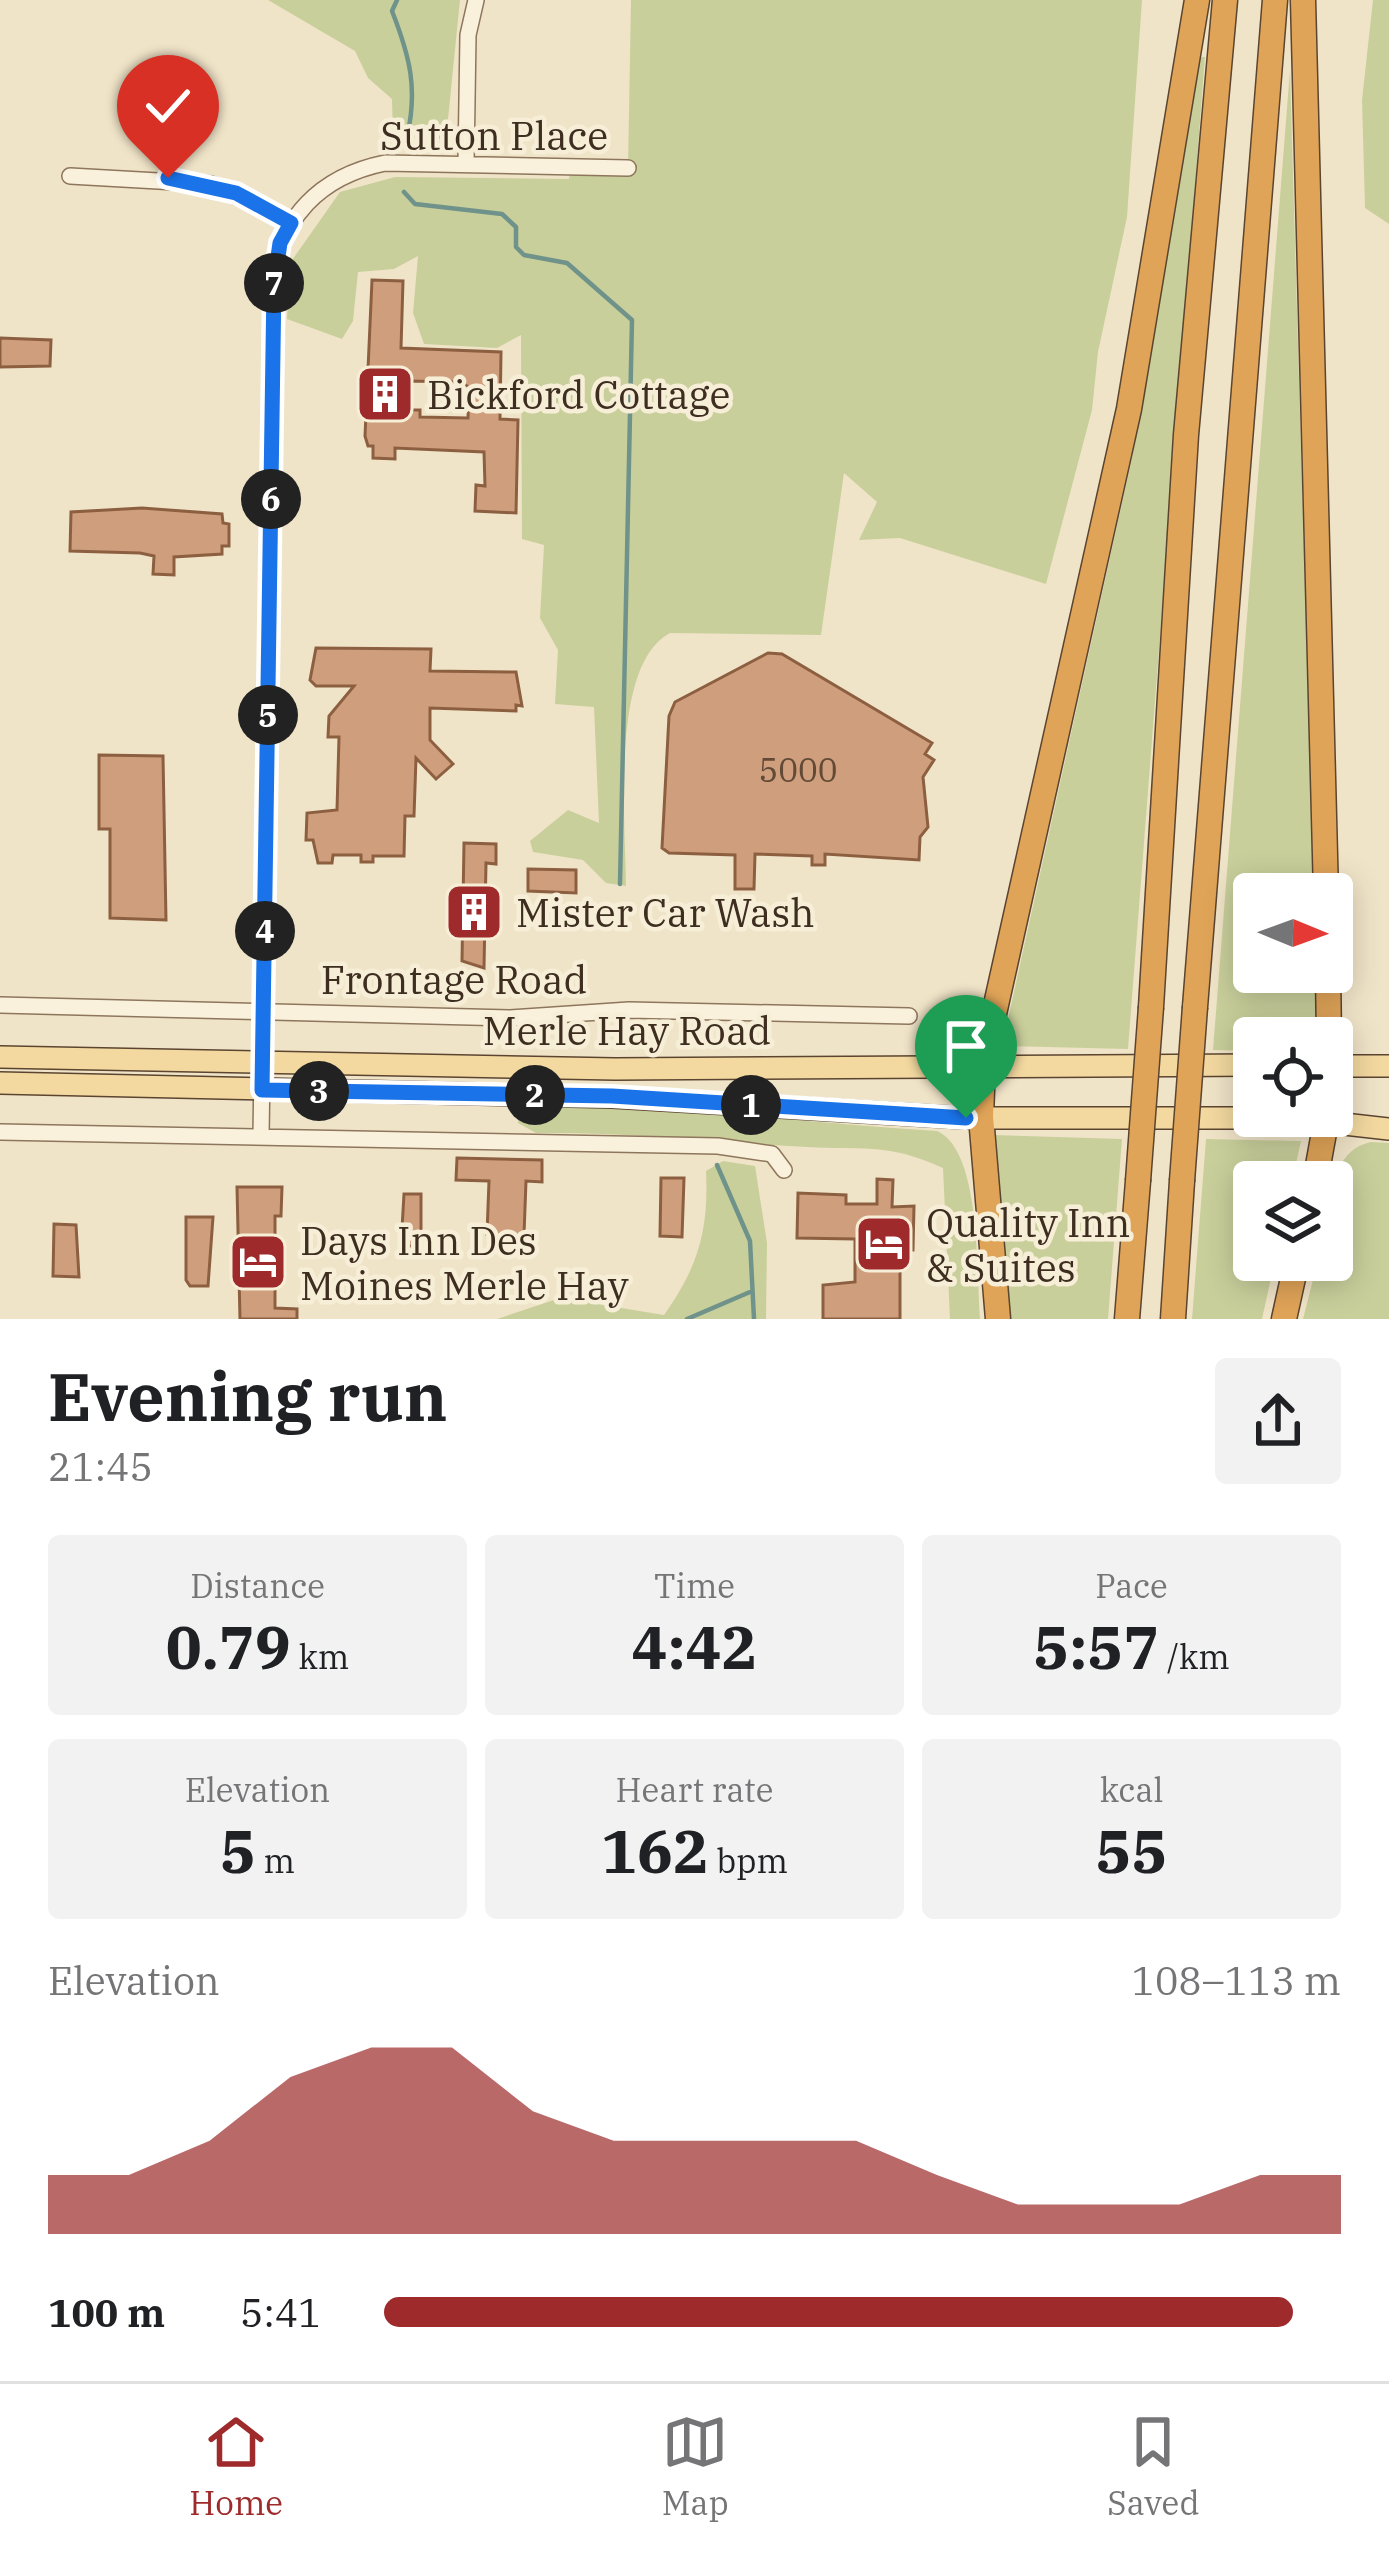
<!DOCTYPE html>
<meta charset="utf-8">
<style>
body{margin:0;font-family:"IBM Plex Serif",serif;background:#f2f2f2;color:#202124;height:100vh;display:flex;flex-direction:column;font-size:45px;white-space:nowrap}
*{box-sizing:border-box;margin:0}
p{font-size:39px;color:#757577}
.icon{flex:none;width:66px;height:66px;fill:none;stroke:currentColor;stroke-width:2;stroke-linecap:round;stroke-linejoin:round}
.map{position:relative;height:1319px;overflow:hidden}
.panel{display:flex;flex-direction:column;background:#fff;flex:1}
.panel>*{flex:none}
.needle{width:78px;rotate:91deg}
.controls{position:absolute;left:1233px;top:873px;display:grid;gap:24px}
.controls a{display:grid;place-items:center;width:120px;height:120px;border-radius:12px;background:#fff;box-shadow:0 6px 30px #0003;font-size:60px}
.pin{position:absolute;display:grid;place-items:center;width:102px;height:102px;color:#fff;margin:-123px -51px;border-radius:50% 50% 50% 0;rotate:-45deg;box-shadow:0 0 12px #0007}
.pin .icon{rotate:45deg}
.km{position:absolute;width:60px;height:60px;margin:-30px;border-radius:50%;background:#222;color:#fff;font-size:33px;line-height:60px;text-align:center}
.round{display:grid;place-items:center;flex:none;width:126px;height:126px;border-radius:12px;background:#f2f2f2}
.summary{display:flex;align-items:center;justify-content:space-between;height:204px;padding:0 48px}
h1{font-size:66px;font-weight:700;line-height:90px}
.metrics{display:grid;grid-template-columns:repeat(3,1fr);gap:18px;height:204px;padding:12px 48px}
.metrics div{display:grid;align-content:center;border-radius:12px;background:#f2f2f2;text-align:center}
.metrics b{font-size:60px;font-weight:700}
.metrics small{font-size:33px;font-weight:400}
.metrics p{font-size:33px}
.chart{height:336px;padding:24px 48px}
.chart p{display:flex;justify-content:space-between}
.chart svg{width:100%;height:216px;margin-top:12px;fill:#9e2a2b;opacity:.7}
ul{padding:0 48px;list-style:none;font-size:39px}
li{display:grid;grid-template-columns:192px 144px 1fr;align-items:center;height:90px}
li i{height:30px;border-radius:15px;background:#9e2a2b}
.tabs{display:flex;justify-content:space-around;align-items:center;height:168px;border-top:3px solid #e0e0e0;background:#fff;font-size:33px;color:#757577}
.tabs a{display:grid;justify-items:center;gap:6px}
.tabs .active{color:#9e2a2b}
.map>svg:first-child{display:block}
.green{fill:#c9cf9b}
.lines{fill:none;stroke-linecap:round;stroke-linejoin:round}
.stream{stroke:#6f938a;stroke-width:4.5}
.building{fill:#cf9f7d;stroke:#8d5f41;stroke-width:3;fill-rule:evenodd}
.minor-casing{stroke:#8d765c;stroke-width:18}
.major-casing{stroke:#5b4430;stroke-width:24}
.highway-casing{stroke:#5b4430;stroke-width:27}
.minor{stroke:#faf1dc;stroke-width:15}
.major{stroke:#f3d9a0;stroke-width:21}
.highway{stroke:#e0a458;stroke-width:24}
.highway-bridge-casing{stroke:#5b4430;stroke-width:27;stroke-linecap:butt}
.highway-bridge{stroke:#e0a458;stroke-width:24}
.route-casing{stroke:#fff;stroke-width:24}
.route{stroke:#1a73e8;stroke-width:15}
.labels{text-anchor:middle;dominant-baseline:central;stroke-width:9;stroke-linejoin:round;paint-order:stroke}
.number-label{font-size:33px;fill:#624a37}
.street-label{font-size:39px;fill:#3d2e20;stroke:#f7eed8}
.poi-label{font-size:39px;fill:#3d2e20;stroke:#f7eed8;text-anchor:start}
</style>
<div class="map">
<svg width="1389" height="1319" viewBox="0 0 1389 1319">
<rect width="100%" height="100%" fill="#f0e4c8"/>
<path class="green" d="M268 0H460L446 139 393 138 392 99 368 78 355 51Z
M631 0H1142L1127 217 1098 352 1092 410 1046 584 900 538 859 540 877 502 844 473 821 635 670 633C609 665 626 825 626 886L606 883 583 860 533 852 530 841 568 810 599 823 594 707 555 704 558 650 540 618 544 545 522 539 521 335 497 348 424 344 413 313 418 256 394 269 358 272 353 321 342 339 287 319 290 263 340 192 395 177 569 179 570 166 628 167Z
M1373 0H1389V224L1365 208 1362 100Z
M1199 57H1205L1128 1049 1002 1046 1132 458Z
M1290 70 1314 894H1254V972H1316L1318 1038H1254V1051L1213 1050Z
M530 1102C666 1105 801 1123 937 1131 982 1151 976 1273 980 1319H950L943 1168C885 1142 867 1151 807 1147 716 1142 628 1132 536 1133L518 1123 520 1107Z
M994 1135 1122 1139 1108 1319H1010Z
M1206 1139 1301 1141 1292 1182H1254V1260H1275L1262 1319H1192Z
M1371 1142 1389 1143V1319H1303L1318 1260H1332C1332 1221 1322 1152 1371 1142Z
M723 1161 755 1166 767 1243 766 1319H497L560 1298 664 1315C698 1267 709 1230 706 1171Z"/>
<g class="lines">
<path class="stream" d="M397 0 392 11C410 57 418 89 407 137
M404 192 415 204 502 214 516 227V247L524 255 567 263 632 320 620 884
M717 1165 750 1241 754 1319
M687 1319 750 1292"/>
</g>
<path class="building" d="M372 280 403 281 401 348 501 352 500 419 518 420 516 513 475 511 476 485 485 486 484 452 395 448V459L373 458V446H368L365 436ZM407 381 460 382 469 387 468 418 420 417V410H405Z
M0 338 51 340 50 366 0 367Z
M142 508 222 514 223 523 229 524V546H222V554L174 557V575L153 574 154 556 140 553 70 551 71 512Z
M316 648 431 649 430 671 516 672 522 706 516 705V711L430 708V740L453 764 436 779 416 758 414 816H405L404 856H373V862H361V855H333L332 863H318L313 840H306L307 813 337 810 339 737H328L329 716 354 686H316L310 680Z
M768 653 782 654 932 743 925 754 934 760 923 777 928 827 920 837 919 860 825 854V865H812V856L755 854 754 889H735V855L669 853 662 848 669 716 675 702Z
M99 755 163 756 166 920 110 918V829H99Z
M464 843 496 844V864L486 863 484 968 462 961Z
M528 869 576 870V893L528 891Z
M457 1158 542 1160V1182L526 1181 524 1235 487 1234 489 1181 456 1180Z
M661 1178H684L682 1237 660 1236Z
M877 1179 893 1180 892 1207 914 1206 913 1250H900V1319H823V1285L855 1282V1239L797 1238 798 1193 846 1195V1204H877Z
M237 1187H282L281 1216H275V1308L297 1309V1319H240Z
M404 1194H421V1246H401Z
M186 1217H213L208 1286H190L186 1280Z
M54 1224 76 1225 79 1277 53 1276Z"/>
<g class="lines">
<defs>
<path id="minor" d="M466 164 468 35 476 0
M70 176 211 184 291 223
M0 1005 510 1018 629 1010 909 1016
M0 1132 718 1146 772 1154 784 1170
M261 1137 273 284C278 218 321 176 385 163L628 168"/>
<path id="major" d="M0 1057 615 1069 1254 1065
M1332 1066H1389
M0 1083 612 1097 966 1118H1291L1389 1129"/>
<path id="highway" d="M1303 0 1326 894
M1328 972 1329 1038
M1151 1007 1186 435 1225 0
M1195 1007 1275 0
M1315 1182 1327 1116
M998 1319 981 1117 983 1063 1129 409 1197 0
M1127 1319 1138 1181
M1173 1319 1182 1181
M1284 1319 1297 1260"/>
</defs>
<use href="#minor" class="minor-casing"/>
<use href="#major" class="major-casing"/>
<use href="#highway" class="highway-casing"/>
<use href="#minor" class="minor"/>
<use href="#major" class="major"/>
<use href="#highway" class="highway"/>
<defs>
<path id="highway-bridge" d="M1138 1181 1151 1007
M1182 1181 1195 1007"/>
</defs>
<use href="#highway-bridge" class="highway-bridge-casing"/>
<use href="#highway-bridge" class="highway-bridge"/>
</g>
<g class="lines">
<defs>
<path id="route" d="M168 178 236 193 291 223 280 243 274 284 262 1090 612 1096 966 1118"/>
</defs>
<use href="#route" class="route-casing"/>
<use href="#route" class="route"/>
</g>
<defs>
<symbol id="building-square" viewBox="-11 -11 22 22"><rect x="-9" y="-9" width="18" height="18" rx="4" fill="#9e2a2b" stroke="#f7eed8"/><path d="M-4-6H4V6H1V3H-1V6H-4ZM-2.5-4.3h1.7v1.8h-1.7ZM.8-4.3h1.7v1.8H.8ZM-2.5-1h1.7V.8h-1.7ZM.8-1h1.7V.8H.8Z" fill="#fff"/></symbol>
<symbol id="hotel-square" viewBox="-11 -11 22 22"><rect x="-9" y="-9" width="18" height="18" rx="4" fill="#9e2a2b" stroke="#f7eed8"/><path d="M-6-4.5h1.5V1H6V5H4.5V3h-9V5H-6ZM-4 0a1.8 1.8 0 1 1 3.6 0ZM.5 0V-2.5h3Q6-2.5 6 0Z" fill="#fff"/></symbol>
</defs>
<g fill-rule="evenodd">
<use href="#building-square" x="352" y="361" width="66" height="66"/>
<use href="#building-square" x="441" y="879" width="66" height="66"/>
<use href="#hotel-square" x="851" y="1211" width="66" height="66"/>
<use href="#hotel-square" x="225" y="1229" width="66" height="66"/>
</g>
<g class="labels">
<g class="number-label">
<text x="798" y="769">5000</text>
</g>
<g class="street-label">
<text x="494" y="135">Sutton Place</text>
<text x="454" y="979">Frontage Road</text>
<text x="627" y="1030">Merle Hay Road</text>
</g>
<g class="poi-label">
<text x="427" y="394">Bickford Cottage</text>
<text x="516" y="912">Mister Car Wash</text>
<text x="926" y="1222">Quality Inn<tspan x="926" dy="45">&amp; Suites</tspan></text>
<text x="300" y="1240">Days Inn Des<tspan x="300" dy="45">Moines Merle Hay</tspan></text>
</g>
</g>
</svg>
<div class="controls">
<a><svg class="needle" viewBox="-14 -14 28 28"><path d="M0-13l5 13h-10z" fill="#e53935"/><path d="M0 13l5-13h-10z" fill="#757577"/></svg></a>
<a><svg class="icon" aria-label="locate" viewBox="0 0 24 24"><circle cx="12" cy="12" r="6"/><path d="M12 2v4M12 18v4M2 12h4M18 12h4"/></svg></a>
<a><svg class="icon" aria-label="layers" viewBox="0 0 24 24"><path d="M12 4l9 5-9 5-9-5zM3 14l9 5 9-5"/></svg></a>
</div>
<div class="pin" style="left:966px;top:1118px;background:#1e9e55"><svg class="icon" aria-label="arrive" viewBox="0 0 24 24"><path d="M6 21V4h12l-3 4 3 4H6"/></svg></div>
<div class="pin" style="left:168px;top:178px;background:#d93025"><svg class="icon" aria-label="check" viewBox="0 0 24 24"><path d="M5 12l5 5 9-10"/></svg></div>
<b class="km" style="left:751px;top:1105px">1</b>
<b class="km" style="left:535px;top:1095px">2</b>
<b class="km" style="left:319px;top:1091px">3</b>
<b class="km" style="left:265px;top:931px">4</b>
<b class="km" style="left:268px;top:715px">5</b>
<b class="km" style="left:271px;top:499px">6</b>
<b class="km" style="left:274px;top:283px">7</b>
</div>
<section class="panel">
<div class="summary"><div><h1>Evening run</h1><p>21:45</p></div><a class="round"><svg class="icon" aria-label="share" viewBox="0 0 24 24"><path d="M12 15V3M7 8l5-5 5 5M5 13v7h14v-7"/></svg></a></div>
<div class="metrics">
<div><p>Distance</p><b>0.79<small> km</small></b></div>
<div><p>Time</p><b>4:42</b></div>
<div><p>Pace</p><b>5:57<small> /km</small></b></div>
</div>
<div class="metrics">
<div><p>Elevation</p><b>5<small> m</small></b></div>
<div><p>Heart rate</p><b>162<small> bpm</small></b></div>
<div><p>kcal</p><b>55</b></div>
</div>
<div class="chart"><p><span>Elevation</span>108–113 m</p>
<svg viewBox="0 0 160 44" preserveAspectRatio="none"><path d="M0 44V32L10 32L20 25L30 12L40 6L50 6L60 19L70 25L80 25L90 25L100 25L110 32L120 38L130 38L140 38L150 32L160 32V44z"/></svg>
</div>
<ul>
<li><b>100 m</b>5:41<i style="width:95%"></i></li>
</ul>
</section>
<nav class="tabs">
<a class="active"><svg class="icon" aria-label="home" viewBox="0 0 24 24"><path d="M3 11l9-7 9 7M6 9v11h12V9"/></svg>Home</a>
<a><svg class="icon" aria-label="map" viewBox="0 0 24 24"><path d="M3 6l6-2 6 2 6-2v14l-6 2-6-2-6 2zM9 4v14M15 6v14"/></svg>Map</a>
<a><svg class="icon" aria-label="saved" viewBox="0 0 24 24"><path d="M7 4h10v16l-5-4-5 4z"/></svg>Saved</a>
</nav>
